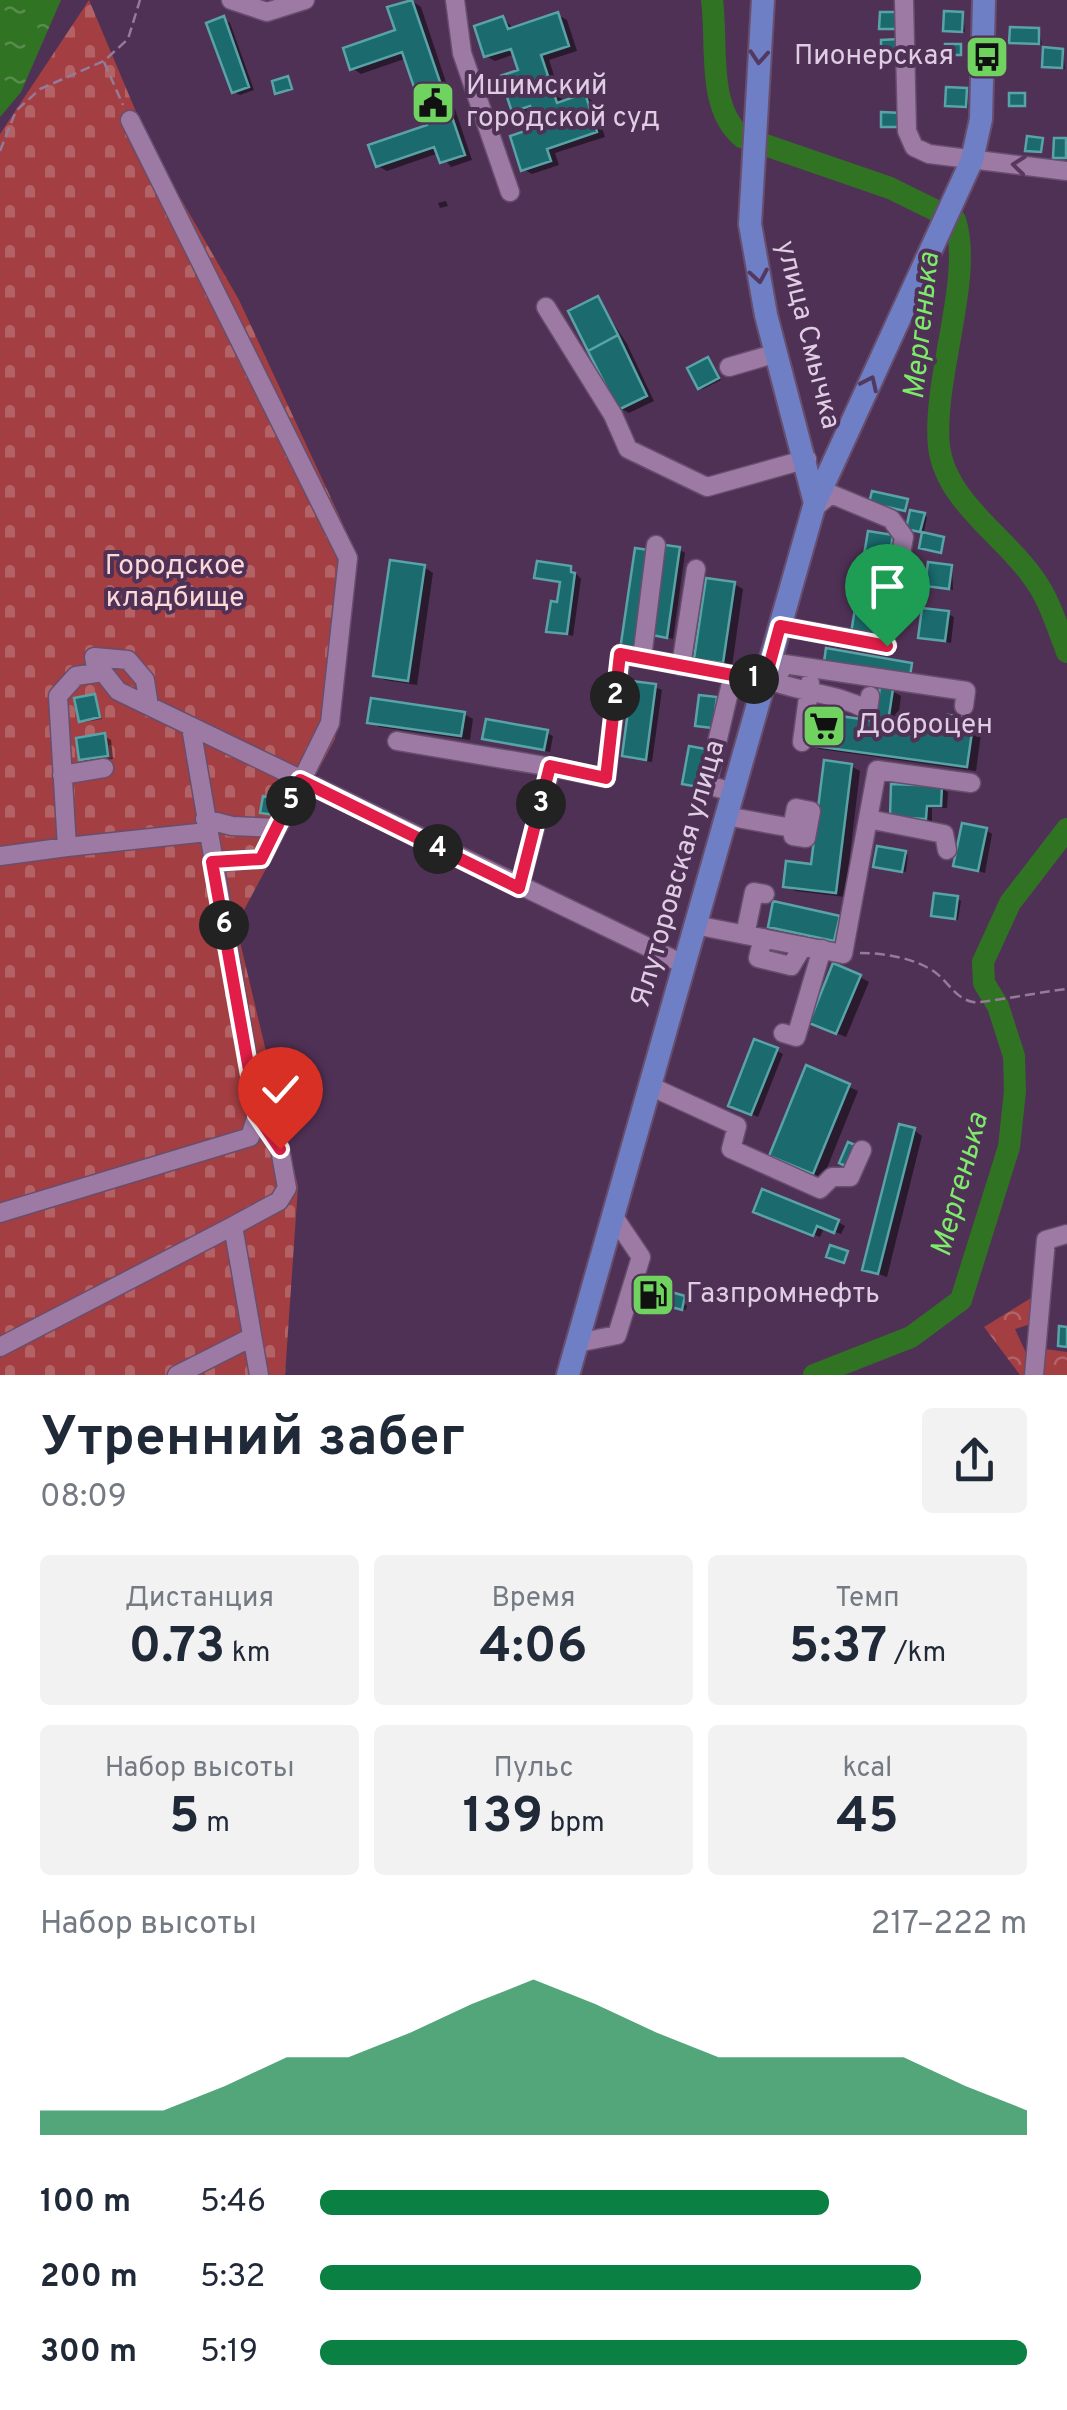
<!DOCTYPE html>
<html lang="ru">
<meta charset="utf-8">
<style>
body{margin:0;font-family:Overpass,sans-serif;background:#f2f2f3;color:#1f2937;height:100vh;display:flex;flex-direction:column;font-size:38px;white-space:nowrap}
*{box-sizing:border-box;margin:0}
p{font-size:32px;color:#747a83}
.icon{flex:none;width:55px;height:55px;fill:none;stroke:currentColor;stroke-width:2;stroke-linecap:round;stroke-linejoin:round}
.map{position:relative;height:1375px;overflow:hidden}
.side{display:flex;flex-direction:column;background:#fff;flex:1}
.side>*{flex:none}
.pin{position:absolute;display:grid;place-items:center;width:85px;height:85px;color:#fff;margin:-102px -42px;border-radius:50% 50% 50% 0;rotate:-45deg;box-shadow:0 0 10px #0007}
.pin .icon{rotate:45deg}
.km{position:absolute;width:50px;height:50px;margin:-25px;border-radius:50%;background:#222;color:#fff;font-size:28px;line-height:50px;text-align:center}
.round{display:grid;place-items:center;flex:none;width:105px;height:105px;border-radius:10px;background:#f2f2f3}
.headline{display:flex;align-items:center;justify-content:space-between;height:170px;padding:0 40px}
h1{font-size:55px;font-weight:700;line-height:75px}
.figures{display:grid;grid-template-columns:repeat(3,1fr);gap:15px;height:170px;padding:10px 40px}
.figures div{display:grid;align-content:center;border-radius:10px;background:#f2f2f3;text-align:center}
.figures b{font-size:50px;font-weight:700}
.figures small{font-size:28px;font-weight:400}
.figures p{font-size:28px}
.chart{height:280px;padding:20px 40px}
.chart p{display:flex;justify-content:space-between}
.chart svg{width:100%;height:180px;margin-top:10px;fill:#0b8043;opacity:.7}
ul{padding:0 40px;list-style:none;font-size:32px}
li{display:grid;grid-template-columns:160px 120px 1fr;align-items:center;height:75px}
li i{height:25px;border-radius:12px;background:#0b8043}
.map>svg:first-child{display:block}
.forest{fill:url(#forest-crowns)}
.cemetery{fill:url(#cemetery-stones)}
.water{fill:url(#water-ripples)}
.shadow{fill:#0007}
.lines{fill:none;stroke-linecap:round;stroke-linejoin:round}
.river{stroke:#307323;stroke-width:22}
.building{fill:#1a6a6e;stroke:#59a3a7;stroke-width:2.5}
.minor-casing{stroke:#684e6d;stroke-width:21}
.major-casing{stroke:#684e6d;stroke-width:26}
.path{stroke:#947b99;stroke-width:2.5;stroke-dasharray:10 5;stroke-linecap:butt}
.minor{stroke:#9d7aa4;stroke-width:18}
.major{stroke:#6f7fc6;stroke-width:22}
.oneway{stroke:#533961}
.oneway2{stroke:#58385e}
.route-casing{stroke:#fff;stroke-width:20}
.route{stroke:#e11d48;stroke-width:12}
.labels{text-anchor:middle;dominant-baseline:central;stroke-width:8;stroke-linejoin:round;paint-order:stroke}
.poi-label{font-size:28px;fill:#dfcde3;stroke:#503156;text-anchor:start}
.street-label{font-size:28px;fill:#dfcde3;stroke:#503156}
.park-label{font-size:28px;fill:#fcd9d8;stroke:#503156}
.water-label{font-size:30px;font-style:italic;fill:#7deb6a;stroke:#503156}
</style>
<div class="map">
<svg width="1067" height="1375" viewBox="0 0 1067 1375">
<defs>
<pattern id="forest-crowns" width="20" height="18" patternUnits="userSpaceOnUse" patternTransform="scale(2.5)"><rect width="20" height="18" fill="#a33e42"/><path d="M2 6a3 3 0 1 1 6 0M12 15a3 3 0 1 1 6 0" fill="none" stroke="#b36266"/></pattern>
<pattern id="cemetery-stones" width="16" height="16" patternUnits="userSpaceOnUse" patternTransform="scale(2.5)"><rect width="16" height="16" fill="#a33e42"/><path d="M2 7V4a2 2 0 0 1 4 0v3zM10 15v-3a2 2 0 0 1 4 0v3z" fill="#b36266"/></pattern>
<pattern id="water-ripples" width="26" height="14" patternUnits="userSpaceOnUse" patternTransform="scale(2.5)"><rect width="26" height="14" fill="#307323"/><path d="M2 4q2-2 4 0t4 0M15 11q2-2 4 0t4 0" fill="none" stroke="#578c4d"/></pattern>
</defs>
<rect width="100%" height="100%" fill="#503156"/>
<path class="forest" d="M1036 1295 1034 1323 1015 1329 1027 1355 1045 1349 1067 1352V1375H1020L984 1327Z"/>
<path class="cemetery" d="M89 0 150 145 239 300 356 552 335 739 236 925 298 1186 285 1375H0V134Z"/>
<path class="water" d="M0 0H61L21 92 0 117Z"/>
<path class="shadow" d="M412 1 421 7 472 160 451 167 439 153 387 171 378 166 430 126 407 58 361 74 352 68 398 32Z
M558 15 567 20 577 51 549 60 563 103 584 96 593 101 605 137 555 153 559 165 532 174 523 169 540 128 534 112 523 115 514 110 521 71 515 54 495 61 486 56 503 18 514 29Z
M963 15 965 32 945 29Z
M224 19 230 23 254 90 240 95 234 92Z
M1039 30 1042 45 1012 42Z
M1063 51 1065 69 1044 65Z
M966 91 969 108 948 105Z
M446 201 448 206 440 208 438 203Z
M598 299 627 344 654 401 629 413 620 408Z
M708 360 721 380 703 389 700 387Z
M924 515 927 517 924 532 912 530Z
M892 537 901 542 885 641 863 637Z
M679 549 685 553 673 639 655 634Z
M424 567 433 573 417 685 385 680 376 675Z
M952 567 953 590 928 585Z
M571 568 581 579 573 636 549 630 562 583 537 577Z
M734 584 743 589 732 667 706 663 697 657Z
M948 614 954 617 951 643 921 636Z
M655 687 662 690 652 762 631 759 625 755Z
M892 691 901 696 897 726 948 733 973 721 982 726 976 771 819 749 810 744 877 724Z
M95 697 102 719 85 722 81 720Z
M464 714 473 719 470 740 379 727 370 721Z
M547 733 553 736 550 752 485 738Z
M104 736 111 740 113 759 88 763 82 759Z
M851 766 860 771 845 897 795 891 786 885 813 867Z
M941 788 948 792 947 808H932V821L899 820Z
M986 830 992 834 985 873 956 865Z
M905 853 908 855 906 872 880 868Z
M957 899 961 901 958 920 934 915Z
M839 918 845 922 840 943 770 925Z
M860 977 869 982 846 1037 821 1027Z
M777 1051 783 1054 758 1117 737 1108Z
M807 1068 858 1091 823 1178 781 1160Z
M914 1130 922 1136 887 1277 865 1269Z
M764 1192 838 1222 845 1226 841 1234 824 1228 820 1237 762 1215Z
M652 1280 666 1283 663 1293 688 1300 686 1310 661 1302 658 1312 645 1308Z"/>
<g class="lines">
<path class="river" d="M712 0C718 43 706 107 742 137L890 188 955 220C974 277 932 379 939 447 946 501 1003 535 1032 576 1049 598 1057 626 1067 652
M814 1375 911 1337 961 1300 1009 1147 1015 1091 1014 1056 998 1006 984 983 983 962 1010 903 1067 829"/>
</g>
<path class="building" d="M412 0 465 155 440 163 434 147 376 167 368 145 427 125 402 52 350 70 343 48 395 30 387 7Z
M944 11 963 12 962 32 943 31Z
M558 12 569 46 541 55 557 103 585 93 597 132 547 149 551 161 521 171 510 136 537 127 530 106 512 112 500 76 518 70 511 49 484 57 474 26 503 16 508 29Z
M880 12H896V29H879Z
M224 16 249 87 232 93 206 23Z
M1010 27 1039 28V44L1009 43Z
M899 39 900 56 881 57V40Z
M945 44H961V55H945Z
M1043 47 1063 49 1062 68 1042 67Z
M288 76 292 89 275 94 272 81Z
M946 87 967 88 966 107 945 106Z
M1009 93H1025V106H1009Z
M881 112 902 113V127H881Z
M1027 136 1043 138 1041 152 1025 151Z
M1054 138H1066V158H1053Z
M598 296 618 335 588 351 568 311Z
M618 335 647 396 618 410 588 351Z
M708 357 719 378 698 389 687 368Z
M872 491 908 499 905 511 869 503Z
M910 510 925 513 920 532 906 529Z
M868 531 893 535 876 637 851 633Z
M922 532 944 537 941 553 919 548Z
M665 545 680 547 667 638 652 635Z
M635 548 649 550 634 652 620 650Z
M390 560 425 565 408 681 373 676Z
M537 561 571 566V572L575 573 567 634 546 632 551 601 557 602 560 582 534 578Z
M928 562 952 565 949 589 925 586Z
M706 578 735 582 723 663 694 659Z
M922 608 949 611 945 641 918 638Z
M826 648 912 663 910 676 824 662Z
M632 681 656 684 646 760 622 756Z
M880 687 893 689 888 722 946 730 948 715 974 718 967 767 807 745 812 712 875 721Z
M95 694 100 717 79 722 74 698Z
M699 695 717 697 713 728 695 726Z
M371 698 465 712 461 736 367 723Z
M486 719 548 730 544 750 482 739Z
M105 733 108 756 79 760 76 738Z
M689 746 711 750 704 788 682 784Z
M824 760 852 764 836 893 783 887 786 861 811 864Z
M891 784 942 786 941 806H927L926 819 890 817Z
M263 796 278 799 276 815 260 813Z
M962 823 987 828 978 871 953 866Z
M877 846 906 851 902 872 873 867Z
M934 893 958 896 955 919 931 916Z
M773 901 840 916 834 941 768 927Z
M833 963 861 975 836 1034 809 1023Z
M754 1039 778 1048 751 1115 728 1106Z
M806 1065 850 1084 813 1174 769 1156Z
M899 1124 915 1128 878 1274 862 1270Z
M848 1142 860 1147 850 1168 839 1163Z
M762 1189 839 1220 834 1233 817 1226 813 1236 753 1212Z
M830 1245 848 1251 844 1263 826 1257Z
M650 1277 666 1281 657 1313 642 1309Z
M664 1290 685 1296 682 1310 660 1304Z
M1059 1326 1067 1327V1347L1058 1346Z"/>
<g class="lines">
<defs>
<path id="minor" d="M231 0 267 12 305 0
M455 0 462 53 510 192
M904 0 907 131 914 147 929 154 1067 171
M130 120 348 558 330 723 283 818 277 828 232 826 205 819
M546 307 613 415 628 449 707 487 807 459
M729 367 777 353
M813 509 831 494 891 519 904 537 901 554
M780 626 887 645
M642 658 656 545
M681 666 696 569
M97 673 94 657 128 660 145 680 149 706
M775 682C809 694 835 693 868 710L870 696
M191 727 257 1115 280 1149 287 1188 279 1201 233 1226 259 1375
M397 741 551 767
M802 742 810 683
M62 775 104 768
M733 792 707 785 733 675
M726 816 792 828 793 836 806 838 811 811 796 808 792 828
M868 819 944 834 947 850
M67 847 207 832
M0 856 67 847 58 696 76 676 103 672 118 691 683 964
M212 862 261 859 277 828
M519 888 551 767 606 778 621 654 765 681 775 682 784 664 966 691 964 706
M695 925 843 954 877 770 971 783
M745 935 754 892 765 894
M763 938 758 958 791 966 803 946
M783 1033 796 1037 822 949
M652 1087 737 1126 731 1149 820 1189 832 1177H850L862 1150
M0 1213 250 1137 257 1115
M577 1343 617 1335 641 1257 614 1217
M0 1347 233 1226
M177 1375 252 1337
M1034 1375 1046 1240 1067 1234"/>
<path id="major" d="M763 0 750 224 766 315 815 503
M568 1375 815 503 972 160 981 119 984 0"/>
</defs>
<use href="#minor" class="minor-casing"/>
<use href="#major" class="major-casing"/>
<path class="path" d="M104 62 123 105
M0 151 16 111 40 89 104 61 128 39 140 0
M860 953C884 953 916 958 936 973 949 983 956 999 973 1002 981 1004 1051 990 1067 989"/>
<use href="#minor" class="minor"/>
<use href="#major" class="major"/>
</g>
<defs><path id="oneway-chevron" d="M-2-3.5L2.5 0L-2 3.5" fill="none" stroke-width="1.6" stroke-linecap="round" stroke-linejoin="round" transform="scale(2.5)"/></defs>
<g class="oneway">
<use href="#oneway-chevron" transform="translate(759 57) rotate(94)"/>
<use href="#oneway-chevron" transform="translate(759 276) rotate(80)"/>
<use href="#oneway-chevron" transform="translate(870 383) rotate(-65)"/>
</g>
<use class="oneway2" href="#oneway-chevron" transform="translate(1019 165) rotate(-174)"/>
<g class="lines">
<defs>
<path id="route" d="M280 1149 257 1115 212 862 261 859 300 780 519 888 550 766 606 778 620 654 765 681 780 626 887 646"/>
</defs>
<use href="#route" class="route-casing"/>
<use href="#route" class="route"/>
</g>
<defs>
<symbol id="bus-square" viewBox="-11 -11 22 22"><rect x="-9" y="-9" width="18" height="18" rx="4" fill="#70d35f" stroke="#503156"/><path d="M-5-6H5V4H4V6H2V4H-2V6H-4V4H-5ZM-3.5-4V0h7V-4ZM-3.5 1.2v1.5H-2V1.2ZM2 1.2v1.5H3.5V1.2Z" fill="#111"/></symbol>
<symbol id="civic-square" viewBox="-11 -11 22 22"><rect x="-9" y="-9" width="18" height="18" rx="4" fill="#70d35f" stroke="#503156"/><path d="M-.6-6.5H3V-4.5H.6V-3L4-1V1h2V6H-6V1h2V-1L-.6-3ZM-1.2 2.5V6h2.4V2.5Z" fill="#111"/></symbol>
<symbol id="supermarket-square" viewBox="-11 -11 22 22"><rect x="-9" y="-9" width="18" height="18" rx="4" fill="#70d35f" stroke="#503156"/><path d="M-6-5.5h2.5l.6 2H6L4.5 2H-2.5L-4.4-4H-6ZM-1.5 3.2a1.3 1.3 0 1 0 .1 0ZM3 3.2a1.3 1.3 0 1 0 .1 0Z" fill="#111"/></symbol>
<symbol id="fuel-square" viewBox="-11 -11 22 22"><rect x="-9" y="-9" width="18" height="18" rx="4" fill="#70d35f" stroke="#503156"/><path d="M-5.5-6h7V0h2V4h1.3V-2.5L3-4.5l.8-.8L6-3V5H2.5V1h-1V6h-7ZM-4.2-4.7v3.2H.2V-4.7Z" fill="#111"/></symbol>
</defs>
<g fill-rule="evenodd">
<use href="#bus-square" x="962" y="32" width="50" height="50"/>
<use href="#civic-square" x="408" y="78" width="50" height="50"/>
<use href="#supermarket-square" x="799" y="701" width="50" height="50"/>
<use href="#fuel-square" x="628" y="1270" width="50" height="50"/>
</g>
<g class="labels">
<g class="poi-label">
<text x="954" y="57" text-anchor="end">Пионерская</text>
<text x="466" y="87">Ишимский<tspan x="466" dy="32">городской суд</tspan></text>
<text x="856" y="726">Доброцен</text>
<text x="686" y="1295">Газпромнефть</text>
</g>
<g class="street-label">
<text transform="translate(807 335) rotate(76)">улица Смычка</text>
<text transform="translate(679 874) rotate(-74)">Ялуторовская улица</text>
</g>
<g class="park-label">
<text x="175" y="567">Городское<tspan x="175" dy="32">кладбище</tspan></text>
</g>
<g class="water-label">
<text transform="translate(923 326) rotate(-84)">Мергенька</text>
<text transform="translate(961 1185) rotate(-75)">Мергенька</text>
</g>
</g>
</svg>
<div class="pin" style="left:887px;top:646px;background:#1e9e55"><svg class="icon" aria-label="arrive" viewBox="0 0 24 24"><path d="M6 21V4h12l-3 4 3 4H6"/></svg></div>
<div class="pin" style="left:280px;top:1149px;background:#d93025"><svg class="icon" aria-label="check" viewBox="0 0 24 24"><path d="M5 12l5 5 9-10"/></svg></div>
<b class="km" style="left:754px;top:679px">1</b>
<b class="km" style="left:615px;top:696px">2</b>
<b class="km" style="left:541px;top:804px">3</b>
<b class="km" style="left:438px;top:849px">4</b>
<b class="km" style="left:291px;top:801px">5</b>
<b class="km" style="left:224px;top:925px">6</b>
</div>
<section class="side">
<div class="headline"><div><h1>Утренний забег</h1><p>08:09</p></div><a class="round"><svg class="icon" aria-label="share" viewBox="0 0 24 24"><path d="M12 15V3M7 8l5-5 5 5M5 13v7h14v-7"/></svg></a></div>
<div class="figures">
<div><p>Дистанция</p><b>0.73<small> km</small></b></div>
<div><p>Время</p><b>4:06</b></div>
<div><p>Темп</p><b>5:37<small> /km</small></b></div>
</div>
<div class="figures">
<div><p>Набор высоты</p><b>5<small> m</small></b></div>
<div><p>Пульс</p><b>139<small> bpm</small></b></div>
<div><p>kcal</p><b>45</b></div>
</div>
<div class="chart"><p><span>Набор высоты</span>217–222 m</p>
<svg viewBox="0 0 160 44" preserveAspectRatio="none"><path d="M0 44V38L10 38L20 38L30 32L40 25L50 25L60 19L70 12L80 6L90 12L100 19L110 25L120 25L130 25L140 25L150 32L160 38V44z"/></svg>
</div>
<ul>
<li><b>100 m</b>5:46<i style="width:72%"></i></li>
<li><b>200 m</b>5:32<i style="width:85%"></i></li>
<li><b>300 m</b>5:19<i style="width:100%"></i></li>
</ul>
</section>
